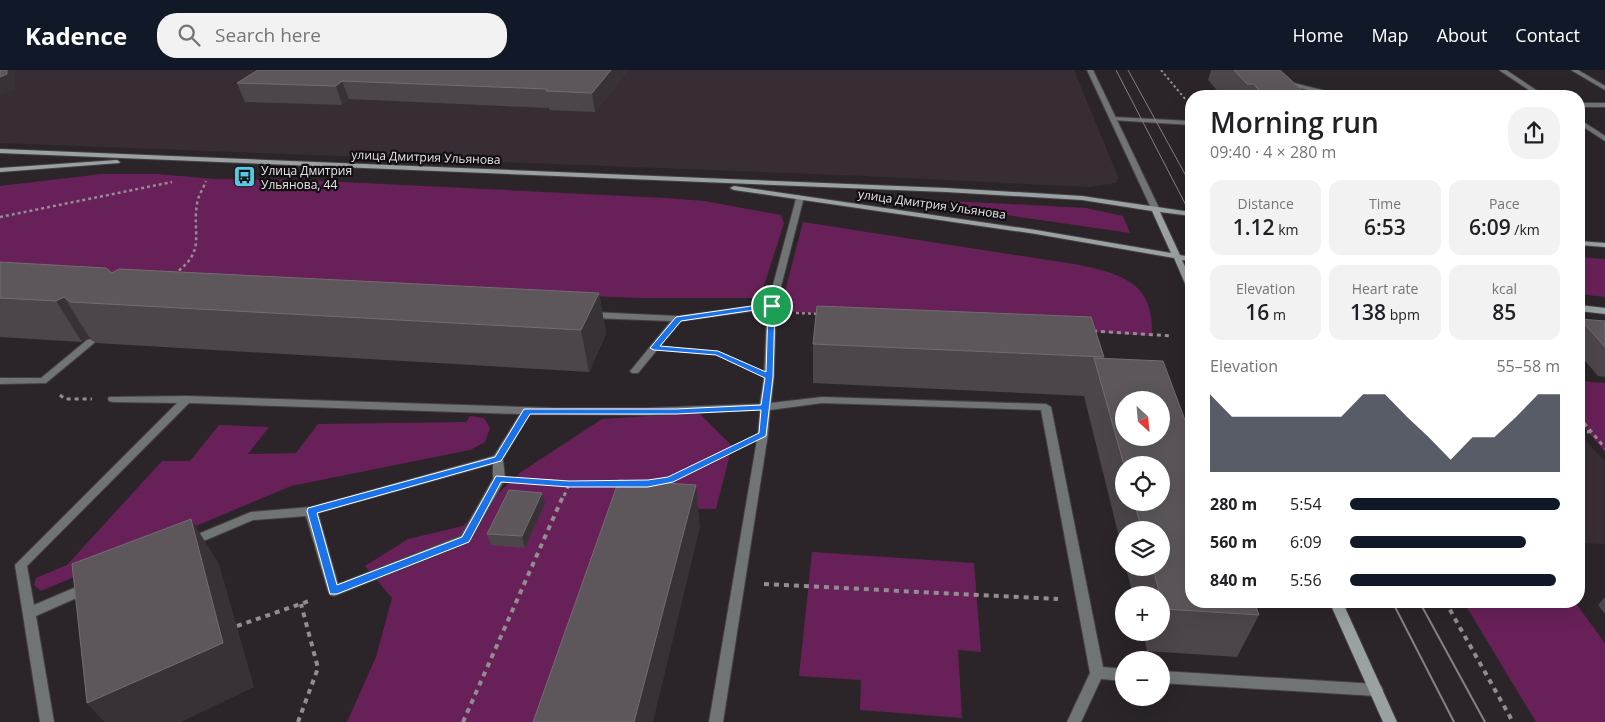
<!DOCTYPE html>
<meta charset="utf-8">
<style>
body{margin:0;font-family:"Open Sans",sans-serif;background:#f2f2f2;color:#202124;height:100vh;display:flex;flex-direction:column;font-size:19px;white-space:nowrap}
*{box-sizing:border-box;margin:0}
p{font-size:16px;color:#757577}
.icon{flex:none;width:28px;height:28px;fill:none;stroke:currentColor;stroke-width:2;stroke-linecap:round;stroke-linejoin:round}
.map{position:relative;flex:1;overflow:hidden}
.drawer{position:absolute;left:1185px;top:20px;width:400px;height:518px;display:flex;flex-direction:column;background:#fff;border-radius:20px;box-shadow:0 5px 20px #0002}
.drawer>*{flex:none}
.needle{width:32px;rotate:154deg}
.controls{position:absolute;left:1115px;top:321px;display:grid;gap:10px}
.controls a{display:grid;place-items:center;width:55px;height:55px;border-radius:50%;background:#fff;box-shadow:0 5px 20px #0002;font-size:25px}
.pin{position:absolute;display:grid;place-items:center;width:42px;height:42px;color:#fff;margin:-21px;border:2px solid #fff;border-radius:50%;box-shadow:0 1px 5px #0007}
.round{display:grid;place-items:center;flex:none;width:52px;height:52px;border-radius:20px;background:#f2f2f2}
.summary{display:flex;align-items:center;justify-content:space-between;height:85px;padding:0 25px}
h1{font-size:28px;font-weight:600;line-height:38px}
.stats{display:grid;grid-template-columns:repeat(3,1fr);gap:8px;height:85px;padding:5px 25px}
.stats div{display:grid;align-content:center;border-radius:12px;background:#f2f2f2;text-align:center}
.stats b{font-size:21px;font-weight:600}
.stats small{font-size:14px;font-weight:400}
.stats p{font-size:14px}
.chart{height:140px;padding:10px 25px}
.chart p{display:flex;justify-content:space-between}
.chart svg{width:100%;height:90px;margin-top:5px;fill:#111827;opacity:.7}
ul{padding:0 25px;list-style:none;font-size:16px}
li{display:grid;grid-template-columns:80px 60px 1fr;align-items:center;height:38px}
li i{height:12px;border-radius:6px;background:#111827}
header{display:flex;align-items:center;gap:30px;box-sizing:border-box;height:70px;padding:0 25px;background:#111827;color:#fff}
header strong{font-size:24px}
nav{display:flex;gap:28px;margin-inline-start:auto;font-size:18px}
.search{width:350px;height:45px;background:#f2f2f2;display:flex;align-items:center;gap:12px;box-sizing:border-box;padding:0 18px;border-radius:20px;color:#757577;font-size:19px}
.map>svg:first-child{display:block}
.built{fill:#392d35}
.green{fill:#682158}
.lines{fill:none;stroke-linecap:round;stroke-linejoin:round}
.service-casing{stroke:#454043;stroke-width:2}
.tertiary-casing{stroke:#454043;stroke-width:2}
.secondary-casing{stroke:#454043;stroke-width:2}
.path-far3{stroke:#938d91;stroke-width:2;stroke-dasharray:2.5 2.5;stroke-linecap:butt}
.path-far2{stroke:#938d91;stroke-width:2.5;stroke-dasharray:3 3;stroke-linecap:butt}
.path-far1{stroke:#938d91;stroke-width:3;stroke-dasharray:4 4;stroke-linecap:butt}
.path{stroke:#938d91;stroke-width:4;stroke-dasharray:5 5;stroke-linecap:butt}
.service{fill:#707475;fill-rule:evenodd}
.tertiary{fill:#707475;fill-rule:evenodd}
.secondary{fill:#9aa1a2;fill-rule:evenodd}
.tram-far1{stroke:#868084;stroke-width:1}
.tram{stroke:#868084;stroke-width:2}
.wall{fill:#4c464a;fill-rule:evenodd}
.shaded-wall{fill:#383236}
.building{fill:#5d575b;stroke:#726d70;fill-rule:evenodd}
.route{fill:#1a73e8;stroke:#fff;fill-rule:evenodd}
.labels{text-anchor:middle;dominant-baseline:central;stroke-width:4.5;stroke-linejoin:round;paint-order:stroke}
.far-street-label{font-size:12px;fill:#e8e3e6;stroke:#110f11}
.far-poi-label{font-size:12px;fill:#e8e3e6;stroke:#110f11;text-anchor:start}
</style>
<header>
<strong>Kadence</strong>
<div class="search"><svg class="icon" aria-label="search" viewBox="0 0 24 24"><circle cx="10" cy="10" r="6"/><path d="M15 15l6 6"/></svg>Search here</div>
<nav><a>Home</a><a>Map</a><a>About</a><a>Contact</a></nav>
</header>
<div class="map">
<svg width="1605" height="652" viewBox="0 0 1605 652">
<rect width="100%" height="100%" fill="#2b2529"/>
<path class="built" d="M0 0H1074L1118 107 1116 113 1089 117 866 106 0 73Z
M1579 366 1582 367 1605 391V474L1579 473Z"/>
<path class="green" d="M101 104H157L214 109 303 110 666 128 704 131 781 145 784 153 760 228H641L0 203V116Z
M951 131 1086 138 1123 146 1130 163 951 137Z
M803 152 1080 195C1106 201 1142 208 1149 238 1152 247 1152 257 1152 266L780 241Z
M1579 187 1605 189V227L1579 224Z
M1579 311 1605 313V382L1579 351Z
M699 343 732 376 716 439 621 438 544 652H347L376 587 392 528 365 496 408 469 463 456 521 402 602 349Z
M470 346 484 348 490 358 485 372 470 380 291 416 41 521 34 515 36 508 67 495 162 391H190L219 355 269 357 248 384 296 383 318 354 466 352Z
M812 482 974 493 981 582 958 580 962 648 860 640 861 610 799 606Z
M1463 531H1574L1605 573V652H1536Z"/>
<g class="lines">
<defs>
<path id="service" d="M1499 0H1506L1545 26H1538Z
M1571 0H1578L1605 16V20Z
M1285 11 1322 20 1323 21 1320 23 1283 14 1282 13Z
M1579 33H1605V37H1579Z
M1114 47 1191 51V55L1112 50V48Z
M1579 49 1605 66V71L1579 54Z
M797 125 804 127 776 236 774 307 771 333 822 327 1046 334 1051 337 1103 597 1124 599V611L1101 609 1081 652H1067L1090 603 1041 340 822 333 770 340 768 364 723 652H709L758 364 760 340 646 345 530 344 503 389 505 409 469 472 334 526 330 525 328 521 306 446 253 450 194 475 190 477 186 475 184 472 186 469 251 442 311 437 494 386 520 344 189 333 27 496 34 535 88 512 92 513 94 517 92 521 36 546 54 652H40L15 495 177 333 113 332 109 331 108 329 109 327 187 326 556 338H646L760 334 764 307 767 239 681 251 638 303H632L630 301 632 299 671 251 591 248 587 245 591 242 678 246 768 234ZM493 394V409L461 466 338 514 318 443Z
M90 269 95 272 93 274 46 313 0 314V308H41L87 270Z
M1161 601 1376 614 1381 616 1383 620 1381 624 1376 626 1161 613Z"/>
<path id="tertiary" d="M1087 0H1093L1159 138 1158 140H1152L1151 138Z"/>
<path id="secondary" d="M0 79 946 118 1082 126 1191 142V146L1160 142 1180 185 1191 187V191L1182 190 1191 209V220L1187 218 1174 188 1036 164 734 120 730 118 734 116 1036 160 1171 183 1152 141 1082 130 946 122 0 83Z
M117 90 120 92 119 93 0 102V98Z
M1579 171 1605 173V177L1579 175Z
M1579 235 1605 238V244L1579 241Z
M1329 531H1342L1397 652H1383Z"/>
</defs>
<use href="#service" class="service-casing"/>
<use href="#tertiary" class="tertiary-casing"/>
<use href="#secondary" class="secondary-casing"/>
<path class="path-far3" d="M1161 0 1186 30
M1341 26H1356"/>
<path class="path-far2" d="M0 147 172 112
M174 204C209 180 190 163 198 129 200 123 204 117 206 111
M796 243 820 244"/>
<path class="path-far1" d="M1093 261 1172 266
M682 280 718 283 745 296
M60 325 65 329H92
M1579 347 1605 378
M1579 361 1591 362
M524 410 569 414H620
M649 413 670 409 735 377
M564 426 569 414"/>
<path class="path" d="M764 514 1058 529
M1445 531 1513 652
M237 556 312 530
M298 652 318 598 301 534
M463 652 564 424"/>
<use href="#service" class="service"/>
<use href="#tertiary" class="tertiary"/>
<use href="#secondary" class="secondary"/>
<path class="tram-far1" d="M1116 0 1191 145
M1128 0 1191 115"/>
<path class="tram" d="M1392 531 1454 652
M1419 531 1485 652"/>
</g>
<path class="wall" d="M628 0 595 42 549 40V38L349 29 342 35 245 32 237 13Z
M1211 0H1280L1308 26H1222L1208 10Z
M0 192 112 203 599 223 606 264 589 302 96 273 89 267 82 272 0 267Z
M1580 249 1605 251V307L1598 306 1579 284V250Z
M813 274 1104 287V288L1259 545 1237 587 1147 581 1143 562H1161V525H1133L1126 498H1161V460H1124V487L1084 326 813 313ZM1124 395 1161 432H1124Z
M545 434 525 478 491 475 487 464Z
M1605 527V544L1598 535Z"/>
<path class="shaded-wall" d="M7 0H15V19L0 26V7Z
M611 0H628L595 42 592 23Z
M342 11 349 29 342 35 336 16Z
M599 223 606 264 589 302 581 260Z
M64 227 89 267 82 272 56 231Z
M696 415 700 457 653 652H634Z
M542 423 545 434 525 478 522 466Z
M191 449 219 494 254 617 181 652H104L87 633Z"/>
<path class="building" d="M0 0H7V4L0 7Z
M258 0H611L592 23 546 21 547 19 342 11 336 16 237 13Z
M1234 0H1280L1308 26H1263L1254 14H1247Z
M0 192 106 198 112 203 119 199 599 223 581 260 71 232 64 227 56 231 0 228Z
M817 236 1091 247 1104 287 813 274Z
M1580 249 1605 251V277Z
M1094 288 1163 291 1191 366V531H1254L1259 545 1164 539 1161 528V525H1160L1153 498H1161V460H1142L1134 432H1161V395H1124ZM1124 330H1161V368H1124Z
M619 410 696 415 634 652H533Z
M509 420 542 423 522 466 487 464Z
M191 449 223 573 87 633 72 494Z"/>
<path class="route" d="M772 233 775 236 773 307 766 366 673 412 648 417H569L501 412 469 472 337 524H330L307 441 308 438 495 387 524 339H676L761 335 765 308 716 285 654 280 650 278 676 247ZM768 238 766 302 718 281 660 276 681 251ZM761 340 759 363 668 407 648 410 569 411 496 406 462 467 337 515 317 443 501 391 530 344H676Z"/>
<defs>
<symbol id="bus-square" viewBox="-11 -11 22 22"><rect x="-9" y="-9" width="18" height="18" rx="4" fill="#57c9e2" stroke="#110f11"/><path d="M-5-6H5V4H4V6H2V4H-2V6H-4V4H-5ZM-3.5-4V0h7V-4ZM-3.5 1.2v1.5H-2V1.2ZM2 1.2v1.5H3.5V1.2Z" fill="#111"/></symbol>
</defs>
<g fill-rule="evenodd">
<use href="#bus-square" x="232" y="94" width="25" height="25"/>
</g>
<g class="labels">
<g class="far-street-label">
<text transform="translate(426 87) rotate(2)">улица Дмитрия Ульянова</text>
<text transform="translate(932 134) rotate(8)">улица Дмитрия Ульянова</text>
</g>
<g class="far-poi-label">
<text x="261" y="100">Улица Дмитрия<tspan x="261" dy="14">Ульянова, 44</tspan></text>
</g>
</g>
</svg>
<div class="controls">
<a><svg class="needle" viewBox="-14 -14 28 28"><path d="M0-13l5 13h-10z" fill="#e53935"/><path d="M0 13l5-13h-10z" fill="#757577"/></svg></a>
<a><svg class="icon" aria-label="locate" viewBox="0 0 24 24"><circle cx="12" cy="12" r="6"/><path d="M12 2v4M12 18v4M2 12h4M18 12h4"/></svg></a>
<a><svg class="icon" aria-label="layers" viewBox="0 0 24 24"><path d="M12 4l9 5-9 5-9-5zM3 14l9 5 9-5"/></svg></a>
<a>+</a>
<a>−</a>
</div>
<div class="pin" style="left:772px;top:236px;background:#1e9e55"><svg class="icon" aria-label="arrive" viewBox="0 0 24 24"><path d="M6 21V4h12l-3 4 3 4H6"/></svg></div>
<section class="drawer">
<div class="summary"><div><h1>Morning run</h1><p>09:40 · 4 × 280 m</p></div><a class="round"><svg class="icon" aria-label="share" viewBox="0 0 24 24"><path d="M12 15V3M7 8l5-5 5 5M5 13v7h14v-7"/></svg></a></div>
<div class="stats">
<div><p>Distance</p><b>1.12<small> km</small></b></div>
<div><p>Time</p><b>6:53</b></div>
<div><p>Pace</p><b>6:09<small> /km</small></b></div>
</div>
<div class="stats">
<div><p>Elevation</p><b>16<small> m</small></b></div>
<div><p>Heart rate</p><b>138<small> bpm</small></b></div>
<div><p>kcal</p><b>85</b></div>
</div>
<div class="chart"><p><span>Elevation</span>55–58 m</p>
<svg viewBox="0 0 160 44" preserveAspectRatio="none"><path d="M0 44V6L10 17L20 17L30 17L40 17L50 17L60 17L70 6L80 6L90 17L100 27L110 38L120 27L130 27L140 17L150 6L160 6V44z"/></svg>
</div>
<ul>
<li><b>280 m</b>5:54<i style="width:100%"></i></li>
<li><b>560 m</b>6:09<i style="width:84%"></i></li>
<li><b>840 m</b>5:56<i style="width:98%"></i></li>
</ul>
</section>
</div>
